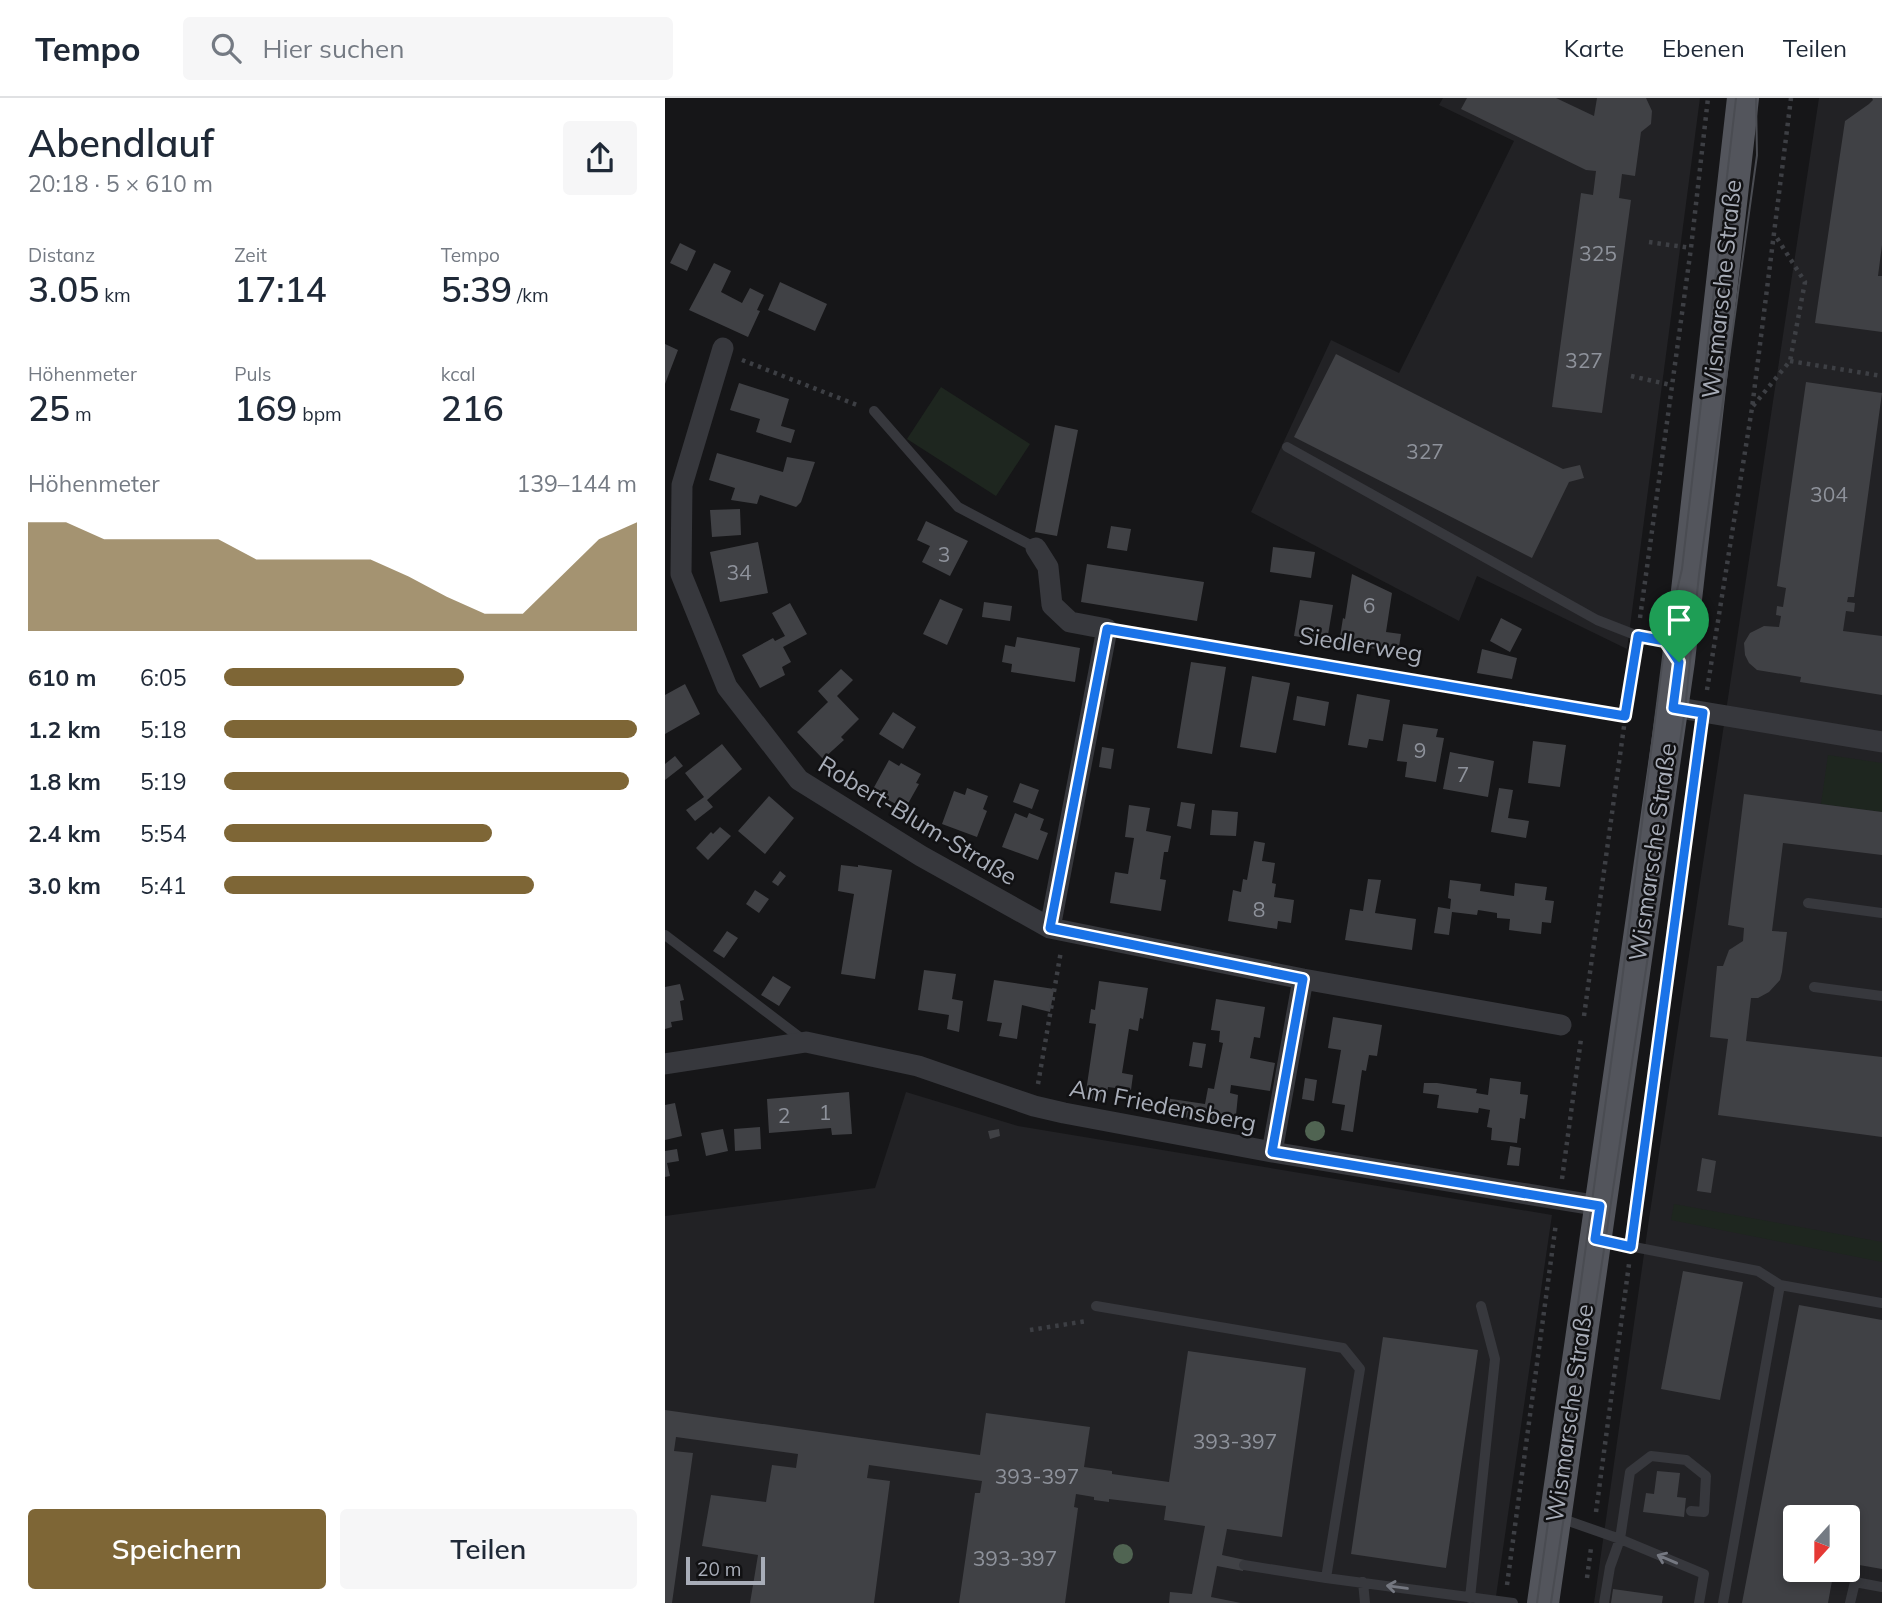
<!DOCTYPE html>
<html lang="de">
<meta charset="utf-8">
<style>
body{margin:0;font-family:Mulish,sans-serif;background:#f6f6f7;color:#1f2937;height:100vh;display:flex;flex-direction:column;font-size:26px;white-space:nowrap}
*{box-sizing:border-box;margin:0}
p{font-size:23px;color:#747a83}
.icon{flex:none;width:38px;height:38px;fill:none;stroke:currentColor;stroke-width:2;stroke-linecap:round;stroke-linejoin:round}
.map{position:relative;flex:1;overflow:hidden}
.drawer{display:flex;flex-direction:column;background:#fff;width:665px}
.drawer>*{flex:none}
.needle{width:46px;rotate:201deg}
.buttons{position:absolute;left:1118px;top:1407px;display:grid;gap:14px}
.buttons a{display:grid;place-items:center;width:77px;height:77px;border-radius:7px;background:#fff;box-shadow:0 4px 10px #0003;font-size:35px}
.scale{position:absolute;left:21px;bottom:18px;width:79px;box-sizing:border-box;padding-left:7px;border:4px solid #a8adb8;border-top:0;font-size:19px;line-height:24px;white-space:nowrap;color:#a8adb8;-webkit-text-stroke:5px #111113;paint-order:stroke}
.pin{position:absolute;display:grid;place-items:center;width:60px;height:60px;color:#fff;margin:-72px -30px;border-radius:50% 50% 50% 0;rotate:-45deg;box-shadow:0 0 7px #0007}
.pin .icon{rotate:45deg}
.round{display:grid;place-items:center;flex:none;width:74px;height:74px;border-radius:7px;background:#f6f6f7}
.overview{display:flex;align-items:center;justify-content:space-between;height:119px;padding:0 28px}
h1{font-size:38px;font-weight:600;line-height:52px}
.figures{display:grid;grid-template-columns:repeat(3,1fr);gap:10px;height:119px;padding:7px 28px}
.figures div{display:grid;align-content:center}
.figures b{font-size:35px;font-weight:600}
.figures small{font-size:19px;font-weight:400}
.figures p{font-size:19px}
.chart{height:196px;padding:14px 28px}
.chart p{display:flex;justify-content:space-between}
.chart svg{width:100%;height:126px;margin-top:7px;fill:#7e6636;opacity:.7}
.button{display:flex;gap:14px;margin-top:auto;padding:14px 28px}
.button a{flex:1;height:80px;border-radius:7px;background:#7e6636;color:#fff;font-size:28px;font-weight:600;line-height:80px;text-align:center}
.button a+a{background:#f6f6f7;color:#1f2937}
ul{padding:0 28px;list-style:none;font-size:23px}
li{display:grid;grid-template-columns:112px 84px 1fr;align-items:center;height:52px}
li i{height:18px;border-radius:9px;background:#7e6636}
header{display:flex;align-items:center;gap:42px;box-sizing:border-box;height:98px;padding:0 35px;background:#fff;border-bottom:2px solid #e0e1e3}
header strong{font-size:33px}
nav{display:flex;gap:38px;margin-inline-start:auto;font-size:24px}
.search{width:490px;height:63px;background:#f6f6f7;display:flex;align-items:center;gap:18px;box-sizing:border-box;padding:0 24px;border-radius:7px;color:#747a83;font-size:26px}
main{display:flex;flex:1;min-height:0}
.map>svg:first-child{display:block}
.built{fill:#222225;fill-rule:evenodd}
.green{fill:#1e261f}
.building{fill:#404145}
.lines{fill:none;stroke-linecap:round;stroke-linejoin:round}
.path{stroke:#3d3f44;stroke-width:4.5;stroke-dasharray:3.5 5;stroke-linecap:butt}
.service{stroke:#37383d;stroke-width:10}
.minor{stroke:#37383d;stroke-width:21}
.primary{stroke:#53555c;stroke-width:32}
.tram{stroke:#4a4c52;stroke-width:2}
.tree{fill:#506452}
.oneway{stroke:#757881}
.route-casing{stroke:#fff;stroke-width:14}
.route{stroke:#1a73e8;stroke-width:9}
.labels{text-anchor:middle;dominant-baseline:central;stroke-width:5;stroke-linejoin:round;paint-order:stroke}
.number-label{font-size:21px;fill:#8e929b}
.street-label{font-size:24px;fill:#a8adb8;stroke:#111113}
</style>
<header>
<strong>Tempo</strong>
<div class="search"><svg class="icon" aria-label="search" viewBox="0 0 24 24"><circle cx="10" cy="10" r="6"/><path d="M15 15l6 6"/></svg>Hier suchen</div>
<nav><a>Karte</a><a>Ebenen</a><a>Teilen</a></nav>
</header>
<main>
<section class="drawer">
<div class="overview"><div><h1>Abendlauf</h1><p>20:18 · 5 × 610 m</p></div><a class="round"><svg class="icon" aria-label="share" viewBox="0 0 24 24"><path d="M12 15V3M7 8l5-5 5 5M5 13v7h14v-7"/></svg></a></div>
<div class="figures">
<div><p>Distanz</p><b>3.05<small> km</small></b></div>
<div><p>Zeit</p><b>17:14</b></div>
<div><p>Tempo</p><b>5:39<small> /km</small></b></div>
</div>
<div class="figures">
<div><p>Höhenmeter</p><b>25<small> m</small></b></div>
<div><p>Puls</p><b>169<small> bpm</small></b></div>
<div><p>kcal</p><b>216</b></div>
</div>
<div class="chart"><p><span>Höhenmeter</span>139–144 m</p>
<svg viewBox="0 0 160 44" preserveAspectRatio="none"><path d="M0 44V6L10 6L20 12L30 12L40 12L50 12L60 19L70 19L80 19L90 19L100 25L110 32L120 38L130 38L140 25L150 12L160 6V44z"/></svg>
</div>
<ul>
<li><b>610 m</b>6:05<i style="width:58%"></i></li>
<li><b>1.2 km</b>5:18<i style="width:100%"></i></li>
<li><b>1.8 km</b>5:19<i style="width:98%"></i></li>
<li><b>2.4 km</b>5:54<i style="width:65%"></i></li>
<li><b>3.0 km</b>5:41<i style="width:75%"></i></li>
</ul>
<div class="button"><a>Speichern</a><a>Teilen</a></div>
</section>
<div class="map">
<svg width="1217" height="1505" viewBox="0 0 1217 1505">
<rect width="100%" height="100%" fill="#161618"/>
<path class="built" d="M778 0H1035L962 551 812 478 794 523 586 414 666 242 734 275 849 43 774 7Z
M1154 0H1217V1505H929L984 1121ZM1130 1419H1183V1472H1130Z
M241 994 353 1028 887 1117 830 1505H0V1118L210 1090Z"/>
<path class="green" d="M276 289 365 346 331 398 242 341Z
M1163 657 1217 665V714L1156 706Z
M1009 1106 1217 1144V1164L1006 1122Z"/>
<path class="building" d="M802 0H891L929 18 932 0H981L987 13 986 26 976 34 970 78 957 76 954 100 966 102 937 315 887 309 916 95 928 97 931 73 921 72 796 11Z
M1207 0H1217V147L1213 178H1217V234L1150 225 1180 23 1204 6 1208 2Z
M15 145 31 153 22 173 5 165Z
M49 165 66 173 56 194 77 205 85 190 99 197 92 212 95 213 83 239 24 212Z
M115 184 162 206 150 233 103 212Z
M0 246 13 252 0 286Z
M671 256 898 371 915 367 919 380 904 384 867 460 629 339Z
M1141 284 1217 295 1189 499H1183L1182 504 1190 505 1189 514 1181 513 1178 533 1217 538V597L1135 584 1136 579 1092 572 1084 565 1080 557 1079 545 1085 535 1099 528 1114 529 1116 518 1111 517 1112 508 1118 509 1121 490 1112 488Z
M74 285 124 301 116 328 130 332 126 345 91 334 95 321 65 312Z
M390 327 413 332 392 438 370 434Z
M52 355 118 374 122 359 150 364 136 404 131 409 95 397 92 406 66 402 70 390 44 382Z
M75 411 76 437 47 439 45 412Z
M261 423 303 443 285 478 257 464 265 448 252 442Z
M446 428 466 431 462 453 442 450Z
M93 444 103 495 55 504 45 454Z
M608 449 650 454 646 480 605 474Z
M422 466 539 484 532 523 416 504Z
M687 476 727 495 721 534 736 536 733 555 674 545 678 520 680 521Z
M275 501 298 511 282 547 258 536Z
M635 502 668 507 662 543 629 538Z
M319 504 347 508 345 523 317 519Z
M125 505 142 536 118 549 126 564 117 569 120 577 95 590 77 557 108 540 110 543 120 538 107 515Z
M836 520 857 531 845 554 825 543Z
M352 539 415 550 410 584 346 574 347 566 337 564 340 547 350 549Z
M817 551 852 560 847 581 812 575Z
M526 564 561 569 547 656 512 650Z
M176 571 188 582 172 598 194 621 176 639 179 642 158 661 132 634 163 604 153 593Z
M587 578 625 585 611 655 575 649Z
M20 586 35 616 0 636V597Z
M692 596 725 602 718 643 704 641 702 650 683 647Z
M632 598 664 604 660 628 628 622Z
M228 614 251 629 238 651 214 636Z
M738 626 773 631 771 639 779 640 771 684 740 679 742 664 732 663Z
M868 643 901 647 895 689 863 685Z
M57 646 77 671 42 702 48 709 30 723 21 712 39 699 20 675Z
M437 649 449 651 446 671 434 669Z
M785 654 829 663 823 699 778 691Z
M10 658 18 668 0 682V666Z
M224 662 234 668 236 665 256 676 251 685 254 686 240 711 207 693Z
M355 685 374 692 367 711 348 704Z
M302 690 323 698 318 711 322 713 312 739 277 726 289 693 300 697Z
M834 690 848 692 843 720 864 723 861 740 826 734Z
M1079 696 1217 714V757L1118 745 1107 833 1122 834 1117 874 1115 882 1104 894 1093 900H1086L1081 943 1217 959V1039L1053 1017 1063 941 1045 939 1052 868H1058L1064 852 1078 843 1079 830 1063 827Z
M104 698 129 720 100 756 73 733Z
M516 704 530 706 526 731 512 728Z
M464 707 485 710 481 733 506 738 503 754H499L495 781 501 782 496 813 445 805 450 774 463 776 469 740 460 739Z
M547 712 573 714 571 738 545 737Z
M350 715 362 720 364 715 379 721 375 732 383 735 373 762 337 749Z
M55 729 66 738 43 762 31 750 46 734 48 736Z
M589 743 600 745 597 763 610 765 607 785 611 786 609 799 629 802 626 825 613 823 612 831 563 823 568 792 576 794 578 781 582 782Z
M176 767 193 769V767L227 772 210 881 176 876 189 796 173 793Z
M115 773 121 778 113 788 107 784Z
M703 781 716 782 710 815 751 821 747 852 680 842 685 811 698 813Z
M785 782 816 786 815 793 849 798 850 785 882 789 880 802 889 803 886 825 877 824 876 836 844 832 845 821 832 820V815L813 812 812 817 787 814 784 837 769 835 773 809 785 811 786 801 783 800Z
M90 792 104 801 94 815 81 806Z
M62 833 73 840 59 860 48 853Z
M259 872 291 876 287 901 298 903 294 934 282 931 284 917 253 912Z
M108 878 126 889 114 908 96 897Z
M329 882 389 891 385 914 357 907 352 941 334 938 337 925 322 923Z
M434 883 483 890 478 921 475 920 473 933 464 931 457 975 468 977 466 992 443 989 441 1004 420 1000 431 926 424 925 426 911 430 912Z
M15 886 19 902 15 903 18 922 6 924 7 929 0 931V889Z
M551 901 600 909 595 940 589 939 585 960 610 965 605 993 566 987 565 995 573 997 570 1027 498 1016 500 1000 540 1006 543 990 549 991 558 945 554 944 555 933 546 932Z
M668 919 717 927 712 958 704 957 701 973 697 972 688 1034 676 1032 680 1007 667 1005 676 952 663 950Z
M528 944 541 946 537 970 524 968Z
M640 980 652 982 649 1003 637 1001Z
M825 980 856 984 855 996 863 997 860 1021 855 1020 852 1045 826 1042 827 1030 822 1029 825 1012 814 1010 813 1015 772 1010 774 997 758 995 759 985H772L812 991 811 995 823 997Z
M184 994 187 1036 167 1037 166 1030 104 1035 102 1001Z
M10 1005 17 1038 0 1042V1007Z
M95 1029 96 1051 70 1053 69 1031Z
M58 1031 63 1053 41 1058 36 1035Z
M334 1031 335 1038 325 1041 323 1033Z
M845 1048 856 1050 854 1068 842 1067Z
M12 1051 14 1063 2 1065 5 1078 0 1079V1053Z
M1037 1060 1051 1063 1046 1095 1032 1093Z
M1018 1173 1078 1184 1055 1302 996 1291Z
M1134 1207 1217 1222V1471L1183 1465V1419H1130V1472H1169L1163 1505H1077Z
M718 1239 813 1252 781 1470 686 1456Z
M523 1253 641 1270 617 1439 562 1431 557 1457 580 1462 578 1473 552 1468 546 1499 576 1505H504L505 1494 527 1496 540 1428 499 1422 501 1408 444 1401V1404L429 1402V1399L411 1396 409 1409 413 1410 400 1505H294L310 1395H315L317 1383 204 1367 202 1380 225 1383 209 1505H85L93 1457 37 1448 46 1397 101 1404 107 1367 131 1370 133 1356 11 1339 9 1353 28 1355 7 1505H0V1312L315 1357 321 1315 425 1329 419 1369 447 1373V1376L504 1384Z
M992 1373 1015 1375 1012 1399 1021 1400 1019 1419 978 1414 981 1395 989 1396Z
M948 1491 998 1498 997 1505H946Z"/>
<g class="lines">
<path class="path" d="M984 144 1026 150
M77 262 192 307
M1125 263 1217 278
M966 278 1006 287
M1088 308 1125 263 1140 184 1110 137
M975 520 1026 150 1043 0
M1042 592 1087 310 1126 0
M854 599 960 618
M919 918 969 556
M373 986 396 853
M897 1081 916 941
M968 1133 1027 691
M365 1232 422 1223
M931 1414 964 1166
M922 1480 926 1450
M842 1487 891 1125"/>
<path class="service" d="M209 313 293 409 371 450
M622 349 932 522 973 538 1000 543 1009 555
M442 531 838 596
M1143 805 1217 815
M0 837 141 944
M1149 889 1217 898
M933 1142 1093 1173 1115 1187
M431 1208 678 1250 695 1271 661 1480 579 1467
M892 1419 955 1441 1039 1476 1034 1505
M661 1480 848 1505
M698 1484 700 1505
M805 1500 830 1261 816 1208
M939 1505 945 1469 955 1441 965 1374 986 1358 1021 1362 1041 1378 1039 1414 1026 1413
M1058 1505 1115 1187 1217 1205
M1185 1505 1190 1484 1217 1489"/>
<path class="minor" d="M58 250 17 387 16 476 62 589 134 682 256 758 385 830 638 881 896 927
M371 450 383 469 387 507 405 524 442 531 385 830
M1008 609 1217 644
M0 966 141 944 253 968 369 1008 399 1015 607 1054 935 1108
M607 1054 638 881"/>
<path class="primary" d="M878 1505 1014 563 1078 0"/>
<path class="tram" d="M872 1505 953 914 1000 543 1017 471 1071 0
M886 1505 1020 611 1034 477 1092 57 1091 0"/>
</g>
<g class="tree">
<circle cx="650" cy="1033" r="10"/>
<circle cx="458" cy="1456" r="10"/>
</g>
<defs><path id="oneway-shaft" d="M-6 0H5M1.5-3L5.5 0L1.5 3" fill="none" stroke-width="1.6" stroke-linecap="round" stroke-linejoin="round" transform="scale(1.75)"/></defs>
<g class="oneway">
<use href="#oneway-shaft" transform="translate(1002 1461) rotate(-157)"/>
<use href="#oneway-shaft" transform="translate(732 1489) rotate(-172)"/>
</g>
<g class="lines">
<defs>
<path id="route" d="M442 531 960 618 973 538 1000 543 1014 564 1008 610 1038 615 966 1149 930 1141 935 1108 607 1054 638 881 385 830Z"/>
</defs>
<use href="#route" class="route-casing"/>
<use href="#route" class="route"/>
</g>
<g class="labels">
<g class="number-label">
<text x="933" y="155">325</text>
<text x="919" y="262">327</text>
<text x="760" y="353">327</text>
<text x="1164" y="396">304</text>
<text x="279" y="456">3</text>
<text x="74" y="474">34</text>
<text x="704" y="507">6</text>
<text x="755" y="652">9</text>
<text x="798" y="676">7</text>
<text x="594" y="811">8</text>
<text x="160" y="1014">1</text>
<text x="119" y="1017">2</text>
<text x="570" y="1343">393-397</text>
<text x="372" y="1378">393-397</text>
<text x="350" y="1460">393-397</text>
</g>
<g class="street-label">
<text transform="translate(1056 191) rotate(-84)">Wismarsche Straße</text>
<text transform="translate(696 546) rotate(9)">Siedlerweg</text>
<text transform="translate(253 722) rotate(31)">Robert-Blum-Straße</text>
<text transform="translate(987 754) rotate(-82)">Wismarsche Straße</text>
<text transform="translate(498 1007) rotate(11)">Am Friedensberg</text>
<text transform="translate(904 1315) rotate(-82)">Wismarsche Straße</text>
</g>
</g>
</svg>
<div class="buttons">
<a><svg class="needle" viewBox="-14 -14 28 28"><path d="M0-13l5 13h-10z" fill="#e53935"/><path d="M0 13l5-13h-10z" fill="#747a83"/></svg></a>
</div>
<div class="scale">20 m</div>
<div class="pin" style="left:1014px;top:564px;background:#1e9e55"><svg class="icon" aria-label="arrive" viewBox="0 0 24 24"><path d="M6 21V4h12l-3 4 3 4H6"/></svg></div>
</div>
</main>
